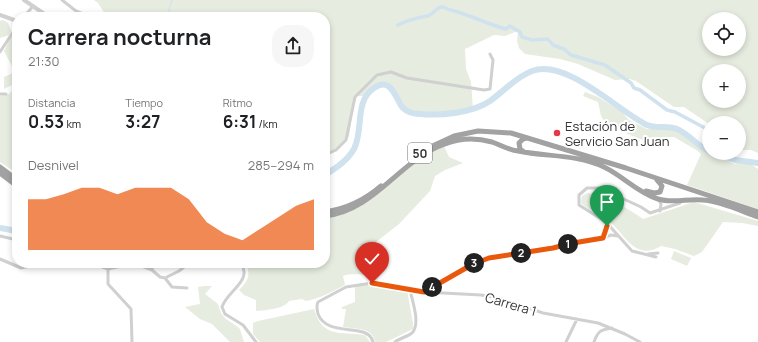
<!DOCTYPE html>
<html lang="es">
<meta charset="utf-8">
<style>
body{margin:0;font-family:Manrope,sans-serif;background:#f6f6f6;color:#202124;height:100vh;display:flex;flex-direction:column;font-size:15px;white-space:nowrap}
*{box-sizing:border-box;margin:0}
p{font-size:13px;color:#757577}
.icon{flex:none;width:22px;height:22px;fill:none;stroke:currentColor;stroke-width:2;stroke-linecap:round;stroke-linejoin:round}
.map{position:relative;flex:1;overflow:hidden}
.details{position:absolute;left:12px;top:12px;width:318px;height:256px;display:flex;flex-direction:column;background:#fff;border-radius:16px;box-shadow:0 2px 6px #0003}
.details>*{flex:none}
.controls{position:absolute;left:702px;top:12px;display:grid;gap:8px}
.controls a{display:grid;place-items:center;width:44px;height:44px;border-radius:50%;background:#fff;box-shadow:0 2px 6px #0003;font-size:20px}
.pin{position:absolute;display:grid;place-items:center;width:34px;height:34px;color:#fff;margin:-41px -17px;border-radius:50% 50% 50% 0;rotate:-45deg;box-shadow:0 0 4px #0007}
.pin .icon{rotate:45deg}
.km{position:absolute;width:20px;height:20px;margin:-10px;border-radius:50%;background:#222;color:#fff;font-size:11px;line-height:20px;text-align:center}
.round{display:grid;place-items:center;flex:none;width:42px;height:42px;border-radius:16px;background:#f6f6f6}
.headline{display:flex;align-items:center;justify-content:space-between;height:68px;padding:0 16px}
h1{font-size:22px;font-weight:700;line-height:30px}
.metrics{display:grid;grid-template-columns:repeat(3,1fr);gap:6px;height:68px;padding:4px 16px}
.metrics div{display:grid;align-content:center}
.metrics b{font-size:17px;font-weight:700}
.metrics small{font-size:11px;font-weight:400}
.metrics p{font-size:11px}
.chart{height:112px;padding:8px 16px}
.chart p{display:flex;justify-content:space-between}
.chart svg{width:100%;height:72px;margin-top:4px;fill:#ea580c;opacity:.7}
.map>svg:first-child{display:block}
.green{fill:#e6ecdf;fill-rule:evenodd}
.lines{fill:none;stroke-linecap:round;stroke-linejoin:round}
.stream{stroke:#cfe2ee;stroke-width:1}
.canal{stroke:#cfe2ee;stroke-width:3.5}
.river{stroke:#cfe2ee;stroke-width:6}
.minor{stroke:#d0d0d0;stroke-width:3}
.tertiary{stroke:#d0d0d0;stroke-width:4}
.trunk{stroke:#a2a2a2;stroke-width:5}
.route-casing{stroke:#fff;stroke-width:8}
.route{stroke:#ea580c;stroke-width:5}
.poi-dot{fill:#e63946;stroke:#fff;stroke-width:1.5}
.labels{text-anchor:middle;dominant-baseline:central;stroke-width:4;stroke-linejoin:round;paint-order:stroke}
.shield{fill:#fff;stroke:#707070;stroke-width:1}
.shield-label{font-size:12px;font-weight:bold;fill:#333}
.poi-label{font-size:13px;fill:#333;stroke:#fff;text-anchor:start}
.street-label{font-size:13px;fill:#333;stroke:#fff}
</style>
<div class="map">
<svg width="758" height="342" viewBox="0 0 758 342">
<rect width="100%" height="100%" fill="#fff"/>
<path class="green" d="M94 0H758V153L751 150H739V123L709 124 684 107H674L636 81 630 79 615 80 578 64 560 59 525 54 519 48 517 41 518 31 505 36 494 35 465 49 466 69 471 82 473 109C457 112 427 117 412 113 394 109 394 64 364 96H355L349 136 346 141 325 156V17H107L98 3ZM709 19H739V49H709ZM709 71H739V101H709Z
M3 20 8 23 11 31 9 35 0 38V21Z
M17 31V173L0 162V96L9 94 13 90 16 80 13 79 12 85 4 89V77L15 72 4 51 9 40Z
M585 92 598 97 622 112 629 120 647 129H670L684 135 702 150 735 164C744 159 751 164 758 169V209L687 185 701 154 698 151 674 137 644 138 643 140 610 127 607 120 604 121 601 116 598 102 583 96Z
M444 146 449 157 463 163 445 170 435 176 430 191 399 224 367 249V256L371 260 369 262V275C359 275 352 273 343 276L345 285C334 291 318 299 306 301L302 299 289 301C284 309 266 310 256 311V300L244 295 239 290C248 281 251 275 246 263H325V218C365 213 381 189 410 167 421 158 433 152 444 146Z
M588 193C608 196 627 208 643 219L694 202 758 221V226L742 223 723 222 702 252 694 256 675 249 661 246C633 263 624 230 605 218 597 212 588 210 581 203L582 196Z
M674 251 691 258 687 266 671 259Z
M372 284 407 290 413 323V329L386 342H375C373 327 355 329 343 327L346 309H342V307L355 302V287Z
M205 286H212L205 294 218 304C223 322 228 318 240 329L244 342H230L212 324 200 319 185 307 200 304 198 287Z
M314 309C323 339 340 331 365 335L370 342H260L253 334V323L258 321Z"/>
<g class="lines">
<path class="stream" d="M167 17 172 0"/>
<path class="canal" d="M398 25C407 20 417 18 427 16 433 15 436 7 442 7 445 7 448 10 451 10 470 15 487 24 506 29L510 26 520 32 522 37 532 40 548 39 553 45 564 49 571 55 605 65 631 83 634 88 640 90 667 110 675 112 705 128"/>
<path class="river" d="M714 153 735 160 758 163
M325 175C336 168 347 161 354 149 364 130 354 101 374 88 392 75 396 101 403 108 408 113 414 114 420 114 441 116 472 113 490 101 504 91 516 77 532 71 566 58 618 111 647 125 657 129 667 125 677 129 689 134 697 146 709 151
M0 228 17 231"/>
<path class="minor" d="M62 0 76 11 90 17
M24 17 33 6
M0 52 17 26
M0 94H6
M325 155 336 150 346 140 355 97 377 75 391 72 407 78 484 90 490 89 493 60 490 54
M658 199 661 204 660 211
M0 236 17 240
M603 238 606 230V223
M648 254 658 253
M656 257 632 251 606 222 579 205V195L587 188H600L641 207 650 213 680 203
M0 259 21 268 44 263
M92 263 108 269 134 263 152 270 160 277 165 278 179 271 189 263
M241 263C253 281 227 291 222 307L225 314 243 325 256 342
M108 269V284L131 309 132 342
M152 270 153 263
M165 278 172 287 187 288
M424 292 473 264 489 258 553 248 573 243 596 241 611 235 618 236
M373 342C368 321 328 339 318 314 317 310 316 306 318 302L346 287 372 283 424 292 481 295 499 298 543 313 598 323 625 334 640 342
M395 342C400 338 407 337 412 333 421 324 412 300 410 290
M566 342 577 319
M594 342C598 331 600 330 612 328"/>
<path class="tertiary" d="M24 0 49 17
M0 15 17 21"/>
<path class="trunk" d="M426 149 454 136 478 131 511 133 626 168 758 212
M524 152 520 149 519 143 523 139 527 138
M0 167 17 180
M0 173 17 186
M646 191 654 193 660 192 662 186 657 180
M325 212C346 209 365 200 381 186
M325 216C376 210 399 160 445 144 460 138 477 138 492 142 501 145 509 150 518 151 547 157 576 154 604 167 623 176 638 193 658 199 674 204 688 198 703 200 721 201 741 211 758 217"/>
</g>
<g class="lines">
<defs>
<path id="route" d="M372 283 424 292 473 264 489 258 553 248 573 243 603 238 607 226"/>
</defs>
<use href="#route" class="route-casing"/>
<use href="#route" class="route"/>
</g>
<circle class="poi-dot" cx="557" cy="133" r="4"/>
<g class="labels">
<rect class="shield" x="408" y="143" width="24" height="20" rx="3"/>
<g class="shield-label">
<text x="420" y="153">50</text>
</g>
<g class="poi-label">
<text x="565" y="126">Estación de<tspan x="565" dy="15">Servicio San Juan</tspan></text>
</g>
<g class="street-label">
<text transform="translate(511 304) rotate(16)">Carrera 1</text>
</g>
</g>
</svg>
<div class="controls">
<a><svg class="icon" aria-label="locate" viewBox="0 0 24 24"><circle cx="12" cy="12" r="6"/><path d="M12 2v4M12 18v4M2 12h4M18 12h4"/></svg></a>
<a>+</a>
<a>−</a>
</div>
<div class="pin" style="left:607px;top:226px;background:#1e9e55"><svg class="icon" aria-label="arrive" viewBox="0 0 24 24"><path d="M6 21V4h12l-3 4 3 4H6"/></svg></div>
<div class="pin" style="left:372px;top:283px;background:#d93025"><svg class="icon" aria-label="check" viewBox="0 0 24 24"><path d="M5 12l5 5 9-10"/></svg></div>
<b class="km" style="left:568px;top:244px">1</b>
<b class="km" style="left:521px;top:253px">2</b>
<b class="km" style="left:474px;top:263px">3</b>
<b class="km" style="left:432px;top:287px">4</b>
<section class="details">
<div class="headline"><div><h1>Carrera nocturna</h1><p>21:30</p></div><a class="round"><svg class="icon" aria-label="share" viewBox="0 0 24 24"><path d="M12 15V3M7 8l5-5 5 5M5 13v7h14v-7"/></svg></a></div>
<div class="metrics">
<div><p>Distancia</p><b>0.53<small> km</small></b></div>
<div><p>Tiempo</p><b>3:27</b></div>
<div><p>Ritmo</p><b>6:31<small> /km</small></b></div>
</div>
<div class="chart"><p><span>Desnivel</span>285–294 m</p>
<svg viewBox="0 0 160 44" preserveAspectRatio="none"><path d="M0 44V13L10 13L20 10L30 6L40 6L50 10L60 6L70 6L80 6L90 13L100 27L110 34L120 38L130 31L140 24L150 17L160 13V44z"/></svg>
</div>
</section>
</div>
